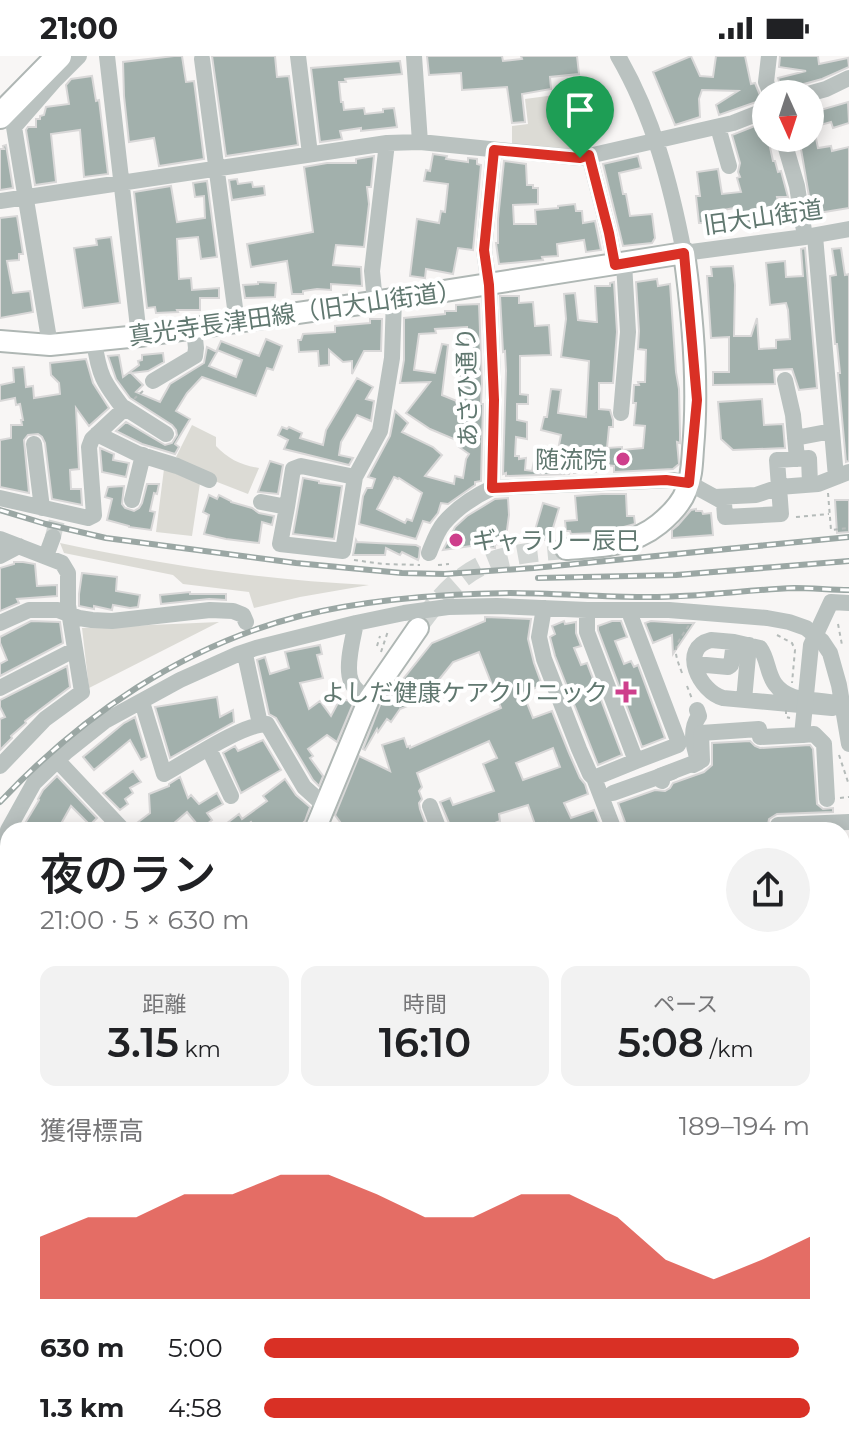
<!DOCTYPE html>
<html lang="ja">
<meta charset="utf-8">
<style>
body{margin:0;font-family:Montserrat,"Noto Sans JP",sans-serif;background:#f2f2f2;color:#202124;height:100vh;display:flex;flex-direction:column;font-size:30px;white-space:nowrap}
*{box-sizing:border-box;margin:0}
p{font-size:26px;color:#757577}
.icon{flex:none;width:44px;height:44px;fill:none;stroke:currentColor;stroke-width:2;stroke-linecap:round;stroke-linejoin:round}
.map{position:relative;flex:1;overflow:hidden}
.details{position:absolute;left:0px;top:766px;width:850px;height:632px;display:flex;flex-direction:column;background:#fff;border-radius:24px 24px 0 0;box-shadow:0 4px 20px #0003}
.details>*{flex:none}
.needle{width:52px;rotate:177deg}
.controls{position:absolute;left:752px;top:24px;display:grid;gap:16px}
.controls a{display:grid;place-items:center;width:72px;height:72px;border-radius:50%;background:#fff;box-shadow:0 4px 20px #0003;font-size:40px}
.pin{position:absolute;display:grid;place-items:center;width:68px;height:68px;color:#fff;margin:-82px -34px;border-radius:50% 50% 50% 0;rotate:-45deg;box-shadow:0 0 8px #0007}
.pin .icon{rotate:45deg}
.round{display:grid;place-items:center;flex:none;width:84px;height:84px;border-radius:42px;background:#f2f2f2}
.headline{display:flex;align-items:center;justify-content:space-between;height:136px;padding:0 40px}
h1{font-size:44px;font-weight:600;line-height:60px}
.figures{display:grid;grid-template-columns:repeat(3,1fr);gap:12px;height:136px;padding:8px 40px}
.figures div{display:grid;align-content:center;border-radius:16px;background:#f2f2f2;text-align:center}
.figures b{font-size:40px;font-weight:600}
.figures small{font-size:22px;font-weight:400}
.figures p{font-size:22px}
.chart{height:224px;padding:16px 40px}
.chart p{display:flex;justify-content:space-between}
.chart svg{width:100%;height:144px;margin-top:8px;fill:#d93025;opacity:.7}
ul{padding:0 40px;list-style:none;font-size:26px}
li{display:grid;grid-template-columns:128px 96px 1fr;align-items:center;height:60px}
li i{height:20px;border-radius:10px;background:#d93025}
.status{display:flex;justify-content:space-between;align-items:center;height:56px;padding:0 40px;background:#fff;direction:ltr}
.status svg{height:22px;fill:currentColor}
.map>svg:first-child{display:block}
.green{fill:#dcdbd5}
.building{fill:#a2b0ac;stroke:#d9d8d8;stroke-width:2;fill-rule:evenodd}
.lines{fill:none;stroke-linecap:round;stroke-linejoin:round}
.minor-tunnel{stroke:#d2d6d4;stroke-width:16;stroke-dasharray:16 8;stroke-linecap:butt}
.major-tunnel{stroke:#d2d6d4;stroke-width:20;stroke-dasharray:20 10;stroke-linecap:butt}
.major-casing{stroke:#afb7b4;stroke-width:24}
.highway-casing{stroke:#afb6b4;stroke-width:28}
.path{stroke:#b5bbb9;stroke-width:2;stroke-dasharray:4 4;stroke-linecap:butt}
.minor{stroke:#bac2c0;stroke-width:16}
.major{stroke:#fff;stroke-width:20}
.highway{stroke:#fff;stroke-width:24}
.rail-casing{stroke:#9ba7a4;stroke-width:6}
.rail{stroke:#fff;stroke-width:3;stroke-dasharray:9;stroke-linecap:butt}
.path-bridge{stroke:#b5bbb9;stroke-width:2;stroke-dasharray:4 4;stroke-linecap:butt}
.minor-bridge{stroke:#bac2c0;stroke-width:16}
.route-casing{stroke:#fff;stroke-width:16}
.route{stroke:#d93025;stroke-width:10}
.poi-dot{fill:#ce3f8c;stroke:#fff;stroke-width:3}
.labels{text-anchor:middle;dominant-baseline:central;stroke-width:8;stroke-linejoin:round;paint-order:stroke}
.street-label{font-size:24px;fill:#617870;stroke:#fff}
.poi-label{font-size:24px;fill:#617870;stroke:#fff;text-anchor:end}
</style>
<div class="status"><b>21:00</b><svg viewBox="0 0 49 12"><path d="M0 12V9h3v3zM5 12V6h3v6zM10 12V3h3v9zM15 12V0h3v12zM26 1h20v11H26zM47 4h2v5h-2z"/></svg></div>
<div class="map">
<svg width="849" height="1398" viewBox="0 0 849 1398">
<rect width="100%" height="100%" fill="#f8f6f5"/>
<path class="green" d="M585 35 589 94 579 97 512 91V70L528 68 525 43Z
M192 369 216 381V390C228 403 241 409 259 412L248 438 212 424 176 401Z
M164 413 200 427 192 480 156 476Z
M60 487C164 509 263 524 369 529L300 541 254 552 249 536 183 528 173 519 64 497Z
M219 566 89 632 82 572Z"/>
<path class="building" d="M174 0H182L186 26 194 25 204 103 159 110 154 82 129 86 124 40 123 6Z
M212 0H275L277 21 289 20 298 89 226 100Z
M427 0H502L503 5 522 3 521 0H577L579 18 550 21 551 33 522 38 525 66 512 67 507 31 462 34 461 17 429 19Z
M691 0 700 20 713 21 716 0H745L751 28 755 27 762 44 719 59 716 49 738 35 702 34 699 43 700 61 675 69 653 16Z
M780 0H818L819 8 848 2 849 11 822 23 804 28 800 31 797 36H793V31L782 36 778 22 806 15 779 11Z
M400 5 402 18 345 23 346 26H339L341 46H343L344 54 364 52 365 58 383 56V53L394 52 397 71 361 75V72L340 75 342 83 320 86 311 12Z
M92 20 96 45 99 44 108 118 84 121 80 74 51 78 56 126 35 129 26 74 28 71H36V63H40V60L44 59 46 51 69 48 66 29 71 23Z
M848 46 849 67 833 72 831 66 810 72V57Z
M765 66 766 82H768L773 105H775L778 116 781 115 788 141H777L779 150 764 153 768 168 746 171V160H742L740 151 723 154 726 174 711 175 708 167H699L696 140H700L697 116 718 113 722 138 741 136 737 122 740 121 738 116 740 107 732 79Z
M808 82H816L818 92 831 90 832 95 849 91V152L812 158 801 93 800 83Z
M6 89 13 132 0 134V93H4L3 90Z
M433 98 447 100 446 103 468 106V102L477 103V108L481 109 473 194 458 192 453 218 426 213 425 222 410 220 417 163 439 167 441 155 445 156 448 128 424 125 426 114 430 115Z
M374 100 371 131H367L369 148 364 191 336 189 333 209 361 211 362 230 331 228V234L317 233 303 235V238H292L287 205 251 211 247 188 313 176 304 111 327 107H356V103Z
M638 100 641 112 619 117 623 138H626L630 160 652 158 655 182 652 187 623 190 603 108Z
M504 105 526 108 527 129H533V132H538V148L513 149 514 168H536L535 154 558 152V150L575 148 576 155H582L583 167 595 165 601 194 586 196 584 184 557 188 558 200 542 201 543 204 499 208 496 187H498V163Z
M237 123 238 128 252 126 253 131 264 130 265 139 232 144 229 124Z
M207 125 217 201 201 203 198 181 177 183 179 223 191 222 192 234 219 232V242H200V254H177L178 256 156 257 155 251 147 252 134 136 171 130 177 166 205 162 204 140 195 141 193 127Z
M17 160 23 198H19V204L7 205 13 237 30 235 33 256 0 262V162Z
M111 181 120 247 83 252 74 192 97 189 96 183Z
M805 192 817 332 799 334 792 313 774 314 775 328 713 329V316H729V281L711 282 707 220H712L711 211 733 210 735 229 734 280H751L757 262 759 293 776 292V284L790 283 788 254 786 247 770 249 766 207 785 205 786 221 803 220 801 193Z
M841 192 845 219 849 218V405L846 406 838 317H840L837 288H835L830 220 836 219 832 193Z
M657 223 658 230 670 228 676 316 679 333 680 378V387L677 386 679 408 673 413 614 416V410L595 408 596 416 574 417 573 404 569 418 506 420V417L503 418 506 315 505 295 503 296 500 240H519V247L533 246 535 270 549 269 551 299 520 300V338L528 339V348H517V364L527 366V383L516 381 515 400H519V403L526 402 525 414 532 415 534 405 556 404 557 401 596 400V396L559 389 561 379 541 374 544 361H547L551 333 561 334 558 357 586 361 589 305 561 301 566 263 564 238 575 237 578 264 595 266H597L595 230H610V227L614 226 617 276 613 327H599V353L610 354 613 364V371H609L607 392 622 391V394L643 392 645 370 634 369 636 347H633L634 329H639L638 326H645L646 294 638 293 639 275 636 226Z
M258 226 276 227 275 241 245 242 243 229 258 228Z
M479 248 482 328 481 348H483L481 425 475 426V429L448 448 441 447 438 457 430 467 423 465 416 483 359 468 363 440 367 432H372L375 423 368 421 390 380 395 355 408 367 402 376 433 391 442 399 425 420 454 428 455 420 463 422 466 403 469 398 459 391 461 386 430 373 406 357 430 326 400 327 404 304V262L445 258V255H456V249ZM467 271V293L460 292 459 346 442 339 448 289 442 288 435 317 414 314 419 278 436 277 435 273ZM394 421 398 423 399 422 422 437 412 465 407 463 405 467 377 453Z
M370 263H382L381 295H364L352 318V305L343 306 329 294V309L319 310 318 295 299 296 298 284H301L303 278 335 276V270L370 267Z
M266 283 282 290 273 314 267 312 256 340 202 321 187 337 176 355 190 363 175 388 179 391 175 398 142 388 116 375 126 366 165 389 172 387 177 379 176 374 172 369 130 342 116 323 108 300 119 299 123 321 139 309 138 305 142 304V299L163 297 164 306 148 315 131 317 143 329 136 336 160 346 170 328 204 307 207 291 217 296 209 310 236 321 242 304 217 294 221 285 259 300Z
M86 303 93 327 109 352 89 370 76 352 79 413 70 414 71 433H81L82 449 52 443 45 387 42 381 38 378 28 379 24 384 29 437 0 431V384L11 382V369H22L21 364H23L20 348 16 349 15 342 0 345V329L14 326 13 312 24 311 26 331 33 330 34 342 60 338 59 327 51 319 50 307Z
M357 322 373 331 366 343 374 345 371 365 357 359 341 386 339 399 353 402 349 409 284 393 288 384 278 379 282 371 287 373 289 371 302 377 300 382 323 389 326 374Z
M762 343 764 369 783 368 785 392 733 394 721 383 718 346Z
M100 392 114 398 113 404 129 407 126 421 102 416Z
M270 405 283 409 278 438 258 436Z
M303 422 319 425V427L342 430 334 483 293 478Z
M147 428H159L157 438 154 437 150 455 155 456 151 474 129 471V470L107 464 112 443 105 441 108 431 124 430 122 448 125 452 134 455 139 452 142 447Z
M602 438H626L627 460H634L635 468 601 477 571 478 570 475H566L565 465 577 464 575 440Z
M209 439 217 443 219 439 231 445V446L252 452 259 457 274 460 272 469 262 466 259 487 226 483 204 478 209 459 203 456Z
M508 442 509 459 505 489 495 488V492L478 489 443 494 455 471 467 460 495 443Z
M835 444H849V476L837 477Z
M543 447 559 452 549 485 533 481Z
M696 453V455H702L703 458 711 457 713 479 672 482V474L678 469 691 454Z
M356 484 357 486 416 489 420 491 419 501 418 504 402 496 400 499 386 492 385 499H353Z
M14 506H23L35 508 37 530 57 529V540L17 543 19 547 0 555V512L14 508Z
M82 517 117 521 116 535 140 539 138 551 130 552 113 549 112 554 94 550V553L79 550V538Z
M190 536V538H226V544L209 543 161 548 160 539Z
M485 561 531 563 528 583 534 607 542 629 523 637 533 662 552 655 569 697 580 722 585 728 588 738 564 747 571 762 594 754 602 774H550L547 767 536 771 528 749 499 758 500 765 478 774H452L440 746 450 742 453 749 494 735 483 708 497 702 489 685 417 717 422 731 419 735 422 743 419 747 420 753 427 772 413 774 412 770 399 774H388L373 768 370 774H346L335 759 359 700 390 715 382 689 404 682 407 691 410 690V692L501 652 479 596 453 606 424 642H427L400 653 391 666 387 663 378 676 377 673 365 694 363 693 380 649 387 639 405 640 400 627 432 587 485 565ZM553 692 560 711 523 724 516 707Z
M31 565 60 566 63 587 0 620V608L7 604 0 587V581Z
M564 565 565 568 576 566V577L581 590 574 592 581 609 587 607 622 699 598 709 555 600 550 581 555 578 552 570Z
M612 565H621L627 581 615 585 624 608 631 605 634 611 638 609 665 682 642 691 598 574V570Z
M651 565 679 567H694L673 598 672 579 653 587 645 567Z
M320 589 322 598 317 599 323 622 300 627 309 653 320 645 331 660 339 645 347 644 353 648 337 686 327 679 308 693 313 700 310 702 323 720 319 730 313 724 276 662 269 658 257 604 265 601 270 618 289 612 285 596Z
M67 610 70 631 25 665 26 667 11 680 12 682 0 694V663L5 661 0 651V644Z
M217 641 220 661 233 654 234 666 170 702 155 651Z
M135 661 147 701 141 704 130 684 94 714 83 701 124 667Z
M263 684 281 714 241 737 223 697 235 690 238 695Z
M750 685 755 690 760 692 810 689 813 693 817 748 823 753 833 752V756L777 758 769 763 767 774H628L618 747 655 734 665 735 670 732 673 727 704 716 712 709V687Z
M133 715 141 726 130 732 133 737 125 743 128 748 120 754 103 737Z
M57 720 97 762 90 769 71 750 62 766 73 774H21L39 744 38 743 43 734Z
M180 721 188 742 191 739 199 748 217 737 223 748 207 757 212 764 201 773 187 756 166 774H141L137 767 150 757 149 738 169 730V728Z
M285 723 296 739 310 751 305 765 296 774H257L251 766 241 774H218L239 758 242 763 267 745 263 740Z"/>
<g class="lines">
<path class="minor-tunnel" d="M53 481 57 464"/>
<path class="major-tunnel" d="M422 565C467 505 493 499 566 493"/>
<defs>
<path id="major" d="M0 285 50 289 139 280 394 243 684 197C693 261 699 328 693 393 692 407 692 421 686 435 681 448 670 459 659 468 632 490 599 491 566 493
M315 774 369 643 418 572
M434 1390 437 1398"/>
<path id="highway" d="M0 60 59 0"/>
</defs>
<use href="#major" class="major-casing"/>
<use href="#highway" class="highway-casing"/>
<path class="path" d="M134 343 144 334
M828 437 831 474 849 472
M796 461 829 458
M354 504 383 508 420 509
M438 509 449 508
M838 568 842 589
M777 579 792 587 795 594 792 627
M377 590 380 580
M381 596 388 575
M682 617C672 591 674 592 689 569
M687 630 692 643
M839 699 849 729
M840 742 849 741
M322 1390 329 1398
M503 1390 505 1398"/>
<path class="minor" d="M107 0 139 280
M298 0 310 98
M414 0 420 86
M618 0C653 60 671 129 684 197L805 181 849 173
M769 0 766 26 771 38
M202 3 237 267
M808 38 826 33 849 22
M718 71 729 110
M783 82 797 130 805 181
M589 99 609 177 615 209
M0 145 387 87 420 86 580 102 733 67 766 54
M815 180 836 421
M375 246 372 215 387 87
M50 289 14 71 55 24 79 0
M785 324 793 359 797 403
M153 325 195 300 196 292 194 273
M125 352 166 378
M621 357 628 276 624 207
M97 378 138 398 177 410 209 424
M795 382 832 375
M34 388 42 452
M492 432 494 344 489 229 484 194 494 94
M715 441 756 439 779 431 818 428 849 416
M0 442 88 462 94 459 89 391 92 383 124 353C103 326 99 319 94 285
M132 444 143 399
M261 446 287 451 293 413 301 410 355 421
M287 451 280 488 343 495 355 421 380 375 392 302 394 243
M0 483 62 507 68 517V549L82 636 45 663 0 710
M429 497C433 487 437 475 444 467 456 453 475 440 492 432L674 424 689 427 720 444 724 447 725 461 781 458 777 404 809 402 810 428
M0 500 19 490
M46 500 53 481
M544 552 539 581 544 603 579 693 590 718 594 722 614 774
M587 554V576L636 705 594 722
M630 554 631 561 679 687 678 689 636 705
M0 567 29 554H58L79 562 92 564 112 565 210 554 233 555 243 559 246 566
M356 567C353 582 345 611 351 625 354 634 362 639 369 643
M711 584 734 586 760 592C768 603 767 617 775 628 790 649 820 641 842 649L832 652 723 642C700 636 678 592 711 584Z
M246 603 260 668
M695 608 728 611 731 609 734 586
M0 632 74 594
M744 644 749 589
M142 646 164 718C188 705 242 668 267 668L304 731 325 750
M802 679 814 678 824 688 827 743
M209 693 231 740
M57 704 123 774
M693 709 699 706C693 691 689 674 699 660L697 654
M613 737 672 716
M430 750 439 774
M8 774 34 727 66 696 105 665 180 624 238 598 256 592 356 567 404 557 448 551 497 550 587 554H669L767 562 789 566 806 572 822 585 830 597 839 629 849 688
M778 774V769L849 766
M0 790 8 775
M0 812 8 816
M842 819 849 817
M842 880 844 877
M0 952 5 935
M842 975 849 980
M842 1057 844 1095 849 1101
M0 1075 8 1076
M0 1122 8 1123
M842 1177H849
M842 1226 849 1231
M842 1284 849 1290
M842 1323 849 1328
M842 1368 849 1374
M382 1390 389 1398
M745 1390 756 1398
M38 1398 42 1390
M280 1398 284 1390
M588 1398 593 1390"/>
<use href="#major" class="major"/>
<use href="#highway" class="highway"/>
<defs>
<path id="rail" d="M0 454 46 468 106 482 296 507 402 517 445 518 534 512 849 481
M538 522 676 519 849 505
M0 746C82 659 183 590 300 560 368 543 440 538 510 537 555 537 599 541 643 541 694 542 744 534 794 532 813 532 831 534 849 534"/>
</defs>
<use href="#rail" class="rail-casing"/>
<use href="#rail" class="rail"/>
<path class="path-bridge" d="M786 654V661L790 662"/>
<path class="minor-bridge" d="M662 725 660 720 702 704 701 677 759 673 760 681 802 679 811 589 831 546 849 547"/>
</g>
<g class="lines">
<defs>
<path id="route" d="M494 94 580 102 589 99 609 177 615 209 684 197 697 344 689 427 666 424 492 432 494 344 489 229 484 194Z"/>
</defs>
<use href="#route" class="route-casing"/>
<use href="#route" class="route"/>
</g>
<g class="poi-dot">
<circle cx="623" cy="403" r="8"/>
<circle cx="456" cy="484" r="8"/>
<path d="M622 624h8v8h8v8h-8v8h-8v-8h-8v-8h8z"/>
</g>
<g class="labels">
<g class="street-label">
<text transform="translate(763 161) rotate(-8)">旧大山街道</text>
<text transform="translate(295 257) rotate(-8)">真光寺長津田線（旧大山街道）</text>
<text transform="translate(467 331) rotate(-91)">あさひ通り</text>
</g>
<g class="poi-label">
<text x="607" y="403">随流院</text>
<text x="472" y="484" text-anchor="start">ギャラリー辰巳</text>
<text x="608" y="636">よしだ健康ケアクリニック</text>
</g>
</g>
</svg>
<div class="controls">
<a><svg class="needle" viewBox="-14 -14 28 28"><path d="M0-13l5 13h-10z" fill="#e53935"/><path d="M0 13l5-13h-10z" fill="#757577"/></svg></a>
</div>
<div class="pin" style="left:580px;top:102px;background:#1e9e55"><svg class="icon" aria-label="arrive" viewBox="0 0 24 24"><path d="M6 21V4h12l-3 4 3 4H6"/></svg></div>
<section class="details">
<div class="headline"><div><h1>夜のラン</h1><p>21:00 · 5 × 630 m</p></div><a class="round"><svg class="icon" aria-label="share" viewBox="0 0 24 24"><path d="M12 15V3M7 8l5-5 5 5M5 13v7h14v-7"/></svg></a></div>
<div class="figures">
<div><p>距離</p><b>3.15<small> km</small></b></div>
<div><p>時間</p><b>16:10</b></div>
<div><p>ペース</p><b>5:08<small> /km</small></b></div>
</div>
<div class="chart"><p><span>獲得標高</span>189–194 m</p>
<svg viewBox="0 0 160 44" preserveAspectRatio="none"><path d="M0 44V25L10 19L20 19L30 12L40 12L50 6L60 6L70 12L80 19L90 19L100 12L110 12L120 19L130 32L140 38L150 32L160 25V44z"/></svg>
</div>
<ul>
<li><b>630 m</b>5:00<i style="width:98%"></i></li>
<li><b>1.3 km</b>4:58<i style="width:100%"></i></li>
</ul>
</section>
</div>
